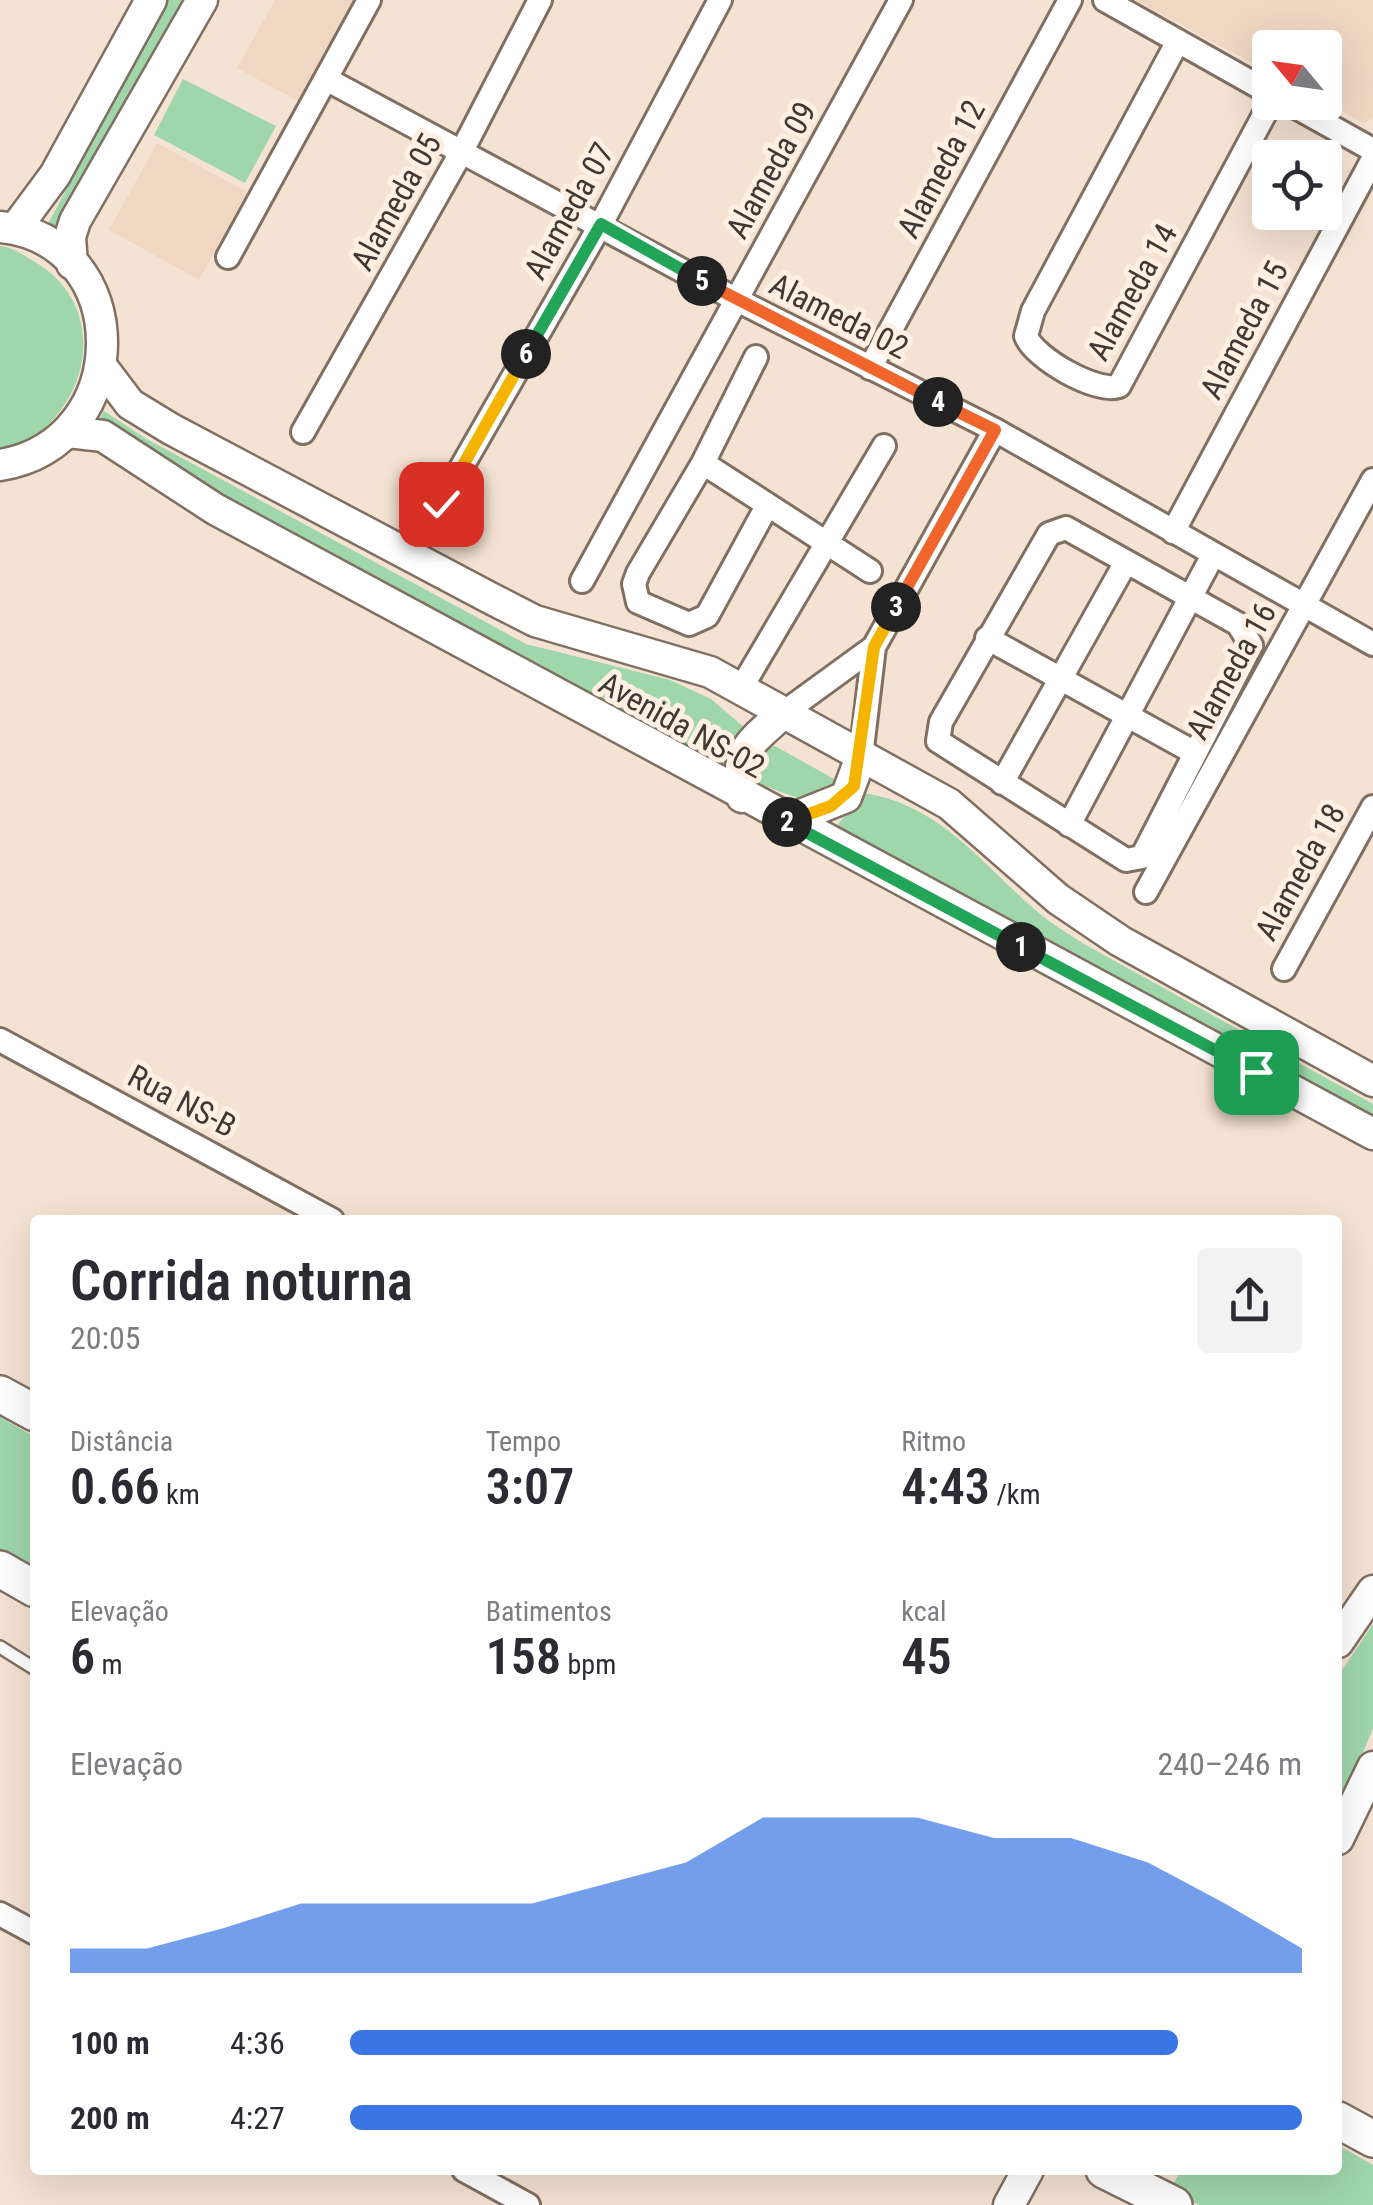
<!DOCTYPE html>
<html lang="pt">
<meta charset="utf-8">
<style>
body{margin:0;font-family:"Roboto Condensed",sans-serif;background:#f2f2f3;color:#2b2b33;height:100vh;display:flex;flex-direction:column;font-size:38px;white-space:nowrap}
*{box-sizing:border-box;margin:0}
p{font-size:32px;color:#7c7c81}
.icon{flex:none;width:55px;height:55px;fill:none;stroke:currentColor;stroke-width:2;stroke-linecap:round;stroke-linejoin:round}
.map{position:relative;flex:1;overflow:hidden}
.sheet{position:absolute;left:30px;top:1215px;width:1312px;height:960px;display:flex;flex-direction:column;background:#fff;border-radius:10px;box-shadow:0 10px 40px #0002}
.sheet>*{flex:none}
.needle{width:65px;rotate:299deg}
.buttons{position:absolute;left:1252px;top:30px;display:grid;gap:20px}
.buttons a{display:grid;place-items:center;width:90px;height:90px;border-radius:10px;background:#fff;box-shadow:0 10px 40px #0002;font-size:50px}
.pin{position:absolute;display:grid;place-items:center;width:85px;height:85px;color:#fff;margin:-42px;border-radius:20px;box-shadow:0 5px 15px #0006}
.km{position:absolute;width:50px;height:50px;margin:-25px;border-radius:50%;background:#222;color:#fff;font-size:28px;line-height:50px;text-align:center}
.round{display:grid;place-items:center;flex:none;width:105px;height:105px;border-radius:10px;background:#f2f2f3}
.headline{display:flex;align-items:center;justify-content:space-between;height:170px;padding:0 40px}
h1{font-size:55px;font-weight:600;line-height:75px}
.figures{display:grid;grid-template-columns:repeat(3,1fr);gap:15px;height:170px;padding:10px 40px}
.figures div{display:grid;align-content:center}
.figures b{font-size:50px;font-weight:600}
.figures small{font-size:28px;font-weight:400}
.figures p{font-size:28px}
.chart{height:280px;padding:20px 40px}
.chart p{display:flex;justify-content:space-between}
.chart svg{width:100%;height:180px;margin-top:10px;fill:#3976e4;opacity:.7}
ul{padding:0 40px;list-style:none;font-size:32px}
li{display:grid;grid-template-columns:160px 120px 1fr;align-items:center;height:75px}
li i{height:25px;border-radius:12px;background:#3976e4}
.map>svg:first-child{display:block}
.built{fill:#f0d7c2}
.green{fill:#9fd6aa}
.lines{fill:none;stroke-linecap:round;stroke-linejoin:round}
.lane-casing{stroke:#807062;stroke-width:16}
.street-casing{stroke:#807062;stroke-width:28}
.secondary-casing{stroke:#807062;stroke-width:35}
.primary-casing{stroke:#807062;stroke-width:40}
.lane{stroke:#fff;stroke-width:11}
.street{stroke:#fff;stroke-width:22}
.secondary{stroke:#fff;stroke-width:30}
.primary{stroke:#fff;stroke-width:35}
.split-1-casing{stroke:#fff;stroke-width:20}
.split-2-casing{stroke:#fff;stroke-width:20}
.split-3-casing{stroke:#fff;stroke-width:20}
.split-4-casing{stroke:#fff;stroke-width:20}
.split-5-casing{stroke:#fff;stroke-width:20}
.split-6-casing{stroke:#fff;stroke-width:20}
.split-7-casing{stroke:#fff;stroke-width:20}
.split-1{stroke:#22a559;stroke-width:12}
.split-2{stroke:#22a559;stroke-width:12}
.split-3{stroke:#f5b400;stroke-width:12}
.split-4{stroke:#f0652b;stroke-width:12}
.split-5{stroke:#f0652b;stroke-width:12}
.split-6{stroke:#22a559;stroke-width:12}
.split-7{stroke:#f5b400;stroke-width:12}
.labels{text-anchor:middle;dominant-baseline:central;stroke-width:10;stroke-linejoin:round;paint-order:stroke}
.street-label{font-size:32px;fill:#403832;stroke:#fff0e3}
</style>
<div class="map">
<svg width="1373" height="2205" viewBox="0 0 1373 2205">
<rect width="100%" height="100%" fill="#f4e2d2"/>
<path class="built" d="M275 0H355L300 102 237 68Z
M1136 0H1373V119L1363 123 1325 102V48H1270V73Z
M157 143 247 192 199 280 109 230Z"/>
<path class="green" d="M168 0H184L57 243 42 235Z
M183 79 276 126 245 183 154 135Z
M0 246C13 247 23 255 35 262 118 311 86 427 0 453Z
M104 411 145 438 526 644 670 680 711 699 745 728 725 766 95 427Z
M775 746 836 780 835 792 819 806 760 784 754 779 755 759 762 748Z
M864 793C942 805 983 866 1039 913 1053 925 1069 934 1084 944L1373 1104V1120L840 830 838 824Z
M0 1417 35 1437V1571L0 1552Z
M1373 1624V1729L1338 1810V1676Z
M1338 2145 1373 2165V2205H1199L1171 2189 1181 2170H1338Z"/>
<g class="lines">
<defs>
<path id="lane" d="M0 1647 35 1669"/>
<path id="street" d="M1105 0 1270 93
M1178 41 1033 311 1026 336C1034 358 1097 394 1119 386L1271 102
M326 79 737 300 995 430 1373 644
M1287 102 1373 150
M228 257 369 0
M756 357 703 463 638 573 634 584 638 602 689 624 707 616 767 506
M870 368 1070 0
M303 432 462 151 540 0
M703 463 870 571
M441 503 601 224 720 0
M1066 528 1238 624 1251 645 1142 857 1126 860 938 741 941 722 1049 534Z
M1173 532 1373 159
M582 581 901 0
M987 638 1195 753
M740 690 884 446
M782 714 874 647
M861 757 874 647 995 430
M1002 783 1126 562
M1069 825 1213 555
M1146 892 1373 480
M1284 969 1373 807
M0 1040 332 1220
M0 1914 35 1933
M464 2170 528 2205"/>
<path id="secondary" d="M0 227C136 240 136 443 0 465
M15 229 55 175 151 0
M72 264 70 237 75 221 202 0
M102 367 130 404 171 429 492 599 535 621 710 672 949 804 1058 899 1120 941 1373 1081
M68 432 103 436 215 509 1373 1134
M742 797C735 750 749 744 782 714
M786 821 846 797 861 757
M1338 1642 1373 1591
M1338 1839 1373 1767
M1009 2205 1028 2170"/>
<path id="primary" d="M0 1394 35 1413
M0 1569 35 1589
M1338 2120 1373 2139
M1104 2170 1174 2205"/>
</defs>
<use href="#lane" class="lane-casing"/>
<use href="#street" class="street-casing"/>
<use href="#secondary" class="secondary-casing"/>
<use href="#primary" class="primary-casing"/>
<use href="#lane" class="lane"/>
<use href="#street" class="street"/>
<use href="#secondary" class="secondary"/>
<use href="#primary" class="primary"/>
</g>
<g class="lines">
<defs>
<path id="split-1" d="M1021 947 1256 1072"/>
<path id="split-2" d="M787 822 1021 947"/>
<path id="split-3" d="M787 822 831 806 854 786 874 647 896 607"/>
<path id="split-4" d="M896 607 995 430 938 402"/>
<path id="split-5" d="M702 281 938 402"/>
<path id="split-6" d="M526 354 601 224 702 281"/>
<path id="split-7" d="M441 504 526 354"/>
</defs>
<use href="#split-1" class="split-1-casing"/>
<use href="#split-2" class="split-2-casing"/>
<use href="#split-3" class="split-3-casing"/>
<use href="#split-4" class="split-4-casing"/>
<use href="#split-5" class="split-5-casing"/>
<use href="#split-6" class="split-6-casing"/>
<use href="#split-7" class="split-7-casing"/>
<use href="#split-1" class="split-1"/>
<use href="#split-2" class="split-2"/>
<use href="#split-3" class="split-3"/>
<use href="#split-4" class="split-4"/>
<use href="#split-5" class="split-5"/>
<use href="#split-6" class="split-6"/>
<use href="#split-7" class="split-7"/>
</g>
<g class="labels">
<g class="street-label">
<text transform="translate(941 169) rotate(-62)">Alameda 12</text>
<text transform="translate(771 170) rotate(-61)">Alameda 09</text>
<text transform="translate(396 202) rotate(-61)">Alameda 05</text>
<text transform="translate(569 211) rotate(-61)">Alameda 07</text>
<text transform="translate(1132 292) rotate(-61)">Alameda 14</text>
<text transform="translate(839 316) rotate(27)">Alameda 02</text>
<text transform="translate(1244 330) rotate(-62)">Alameda 15</text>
<text transform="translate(1231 671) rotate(-61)">Alameda 16</text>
<text transform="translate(682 725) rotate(29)">Avenida NS-02</text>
<text transform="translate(1300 872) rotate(-61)">Alameda 18</text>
<text transform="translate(182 1101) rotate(28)">Rua NS-B</text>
</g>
</g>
</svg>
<div class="buttons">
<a><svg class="needle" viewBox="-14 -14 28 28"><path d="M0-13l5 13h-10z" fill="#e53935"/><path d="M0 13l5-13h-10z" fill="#7c7c81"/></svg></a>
<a><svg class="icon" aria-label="locate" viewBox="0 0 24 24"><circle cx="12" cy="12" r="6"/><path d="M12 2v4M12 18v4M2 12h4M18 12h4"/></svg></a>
</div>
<div class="pin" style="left:1256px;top:1072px;background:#1e9e55"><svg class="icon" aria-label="arrive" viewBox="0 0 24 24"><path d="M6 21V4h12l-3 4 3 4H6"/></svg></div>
<div class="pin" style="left:441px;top:504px;background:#d93025"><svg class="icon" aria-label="check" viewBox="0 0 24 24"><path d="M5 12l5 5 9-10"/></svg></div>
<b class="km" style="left:1021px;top:947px">1</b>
<b class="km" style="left:787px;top:822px">2</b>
<b class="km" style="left:896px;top:607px">3</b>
<b class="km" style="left:938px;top:402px">4</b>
<b class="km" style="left:702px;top:281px">5</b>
<b class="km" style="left:526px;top:354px">6</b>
<section class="sheet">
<div class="headline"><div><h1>Corrida noturna</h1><p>20:05</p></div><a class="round"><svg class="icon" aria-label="share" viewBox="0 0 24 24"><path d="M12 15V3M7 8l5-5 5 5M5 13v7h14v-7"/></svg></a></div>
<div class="figures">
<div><p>Distância</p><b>0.66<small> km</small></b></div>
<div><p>Tempo</p><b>3:07</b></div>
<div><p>Ritmo</p><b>4:43<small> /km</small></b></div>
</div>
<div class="figures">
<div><p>Elevação</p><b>6<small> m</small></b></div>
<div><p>Batimentos</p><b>158<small> bpm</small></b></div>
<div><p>kcal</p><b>45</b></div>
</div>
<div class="chart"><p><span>Elevação</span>240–246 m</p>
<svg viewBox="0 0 160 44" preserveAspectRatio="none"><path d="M0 44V38L10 38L20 33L30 27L40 27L50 27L60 27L70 22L80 17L90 6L100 6L110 6L120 11L130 11L140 17L150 27L160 38V44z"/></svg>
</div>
<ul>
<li><b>100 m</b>4:36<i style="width:87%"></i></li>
<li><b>200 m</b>4:27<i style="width:100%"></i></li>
</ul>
</section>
</div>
